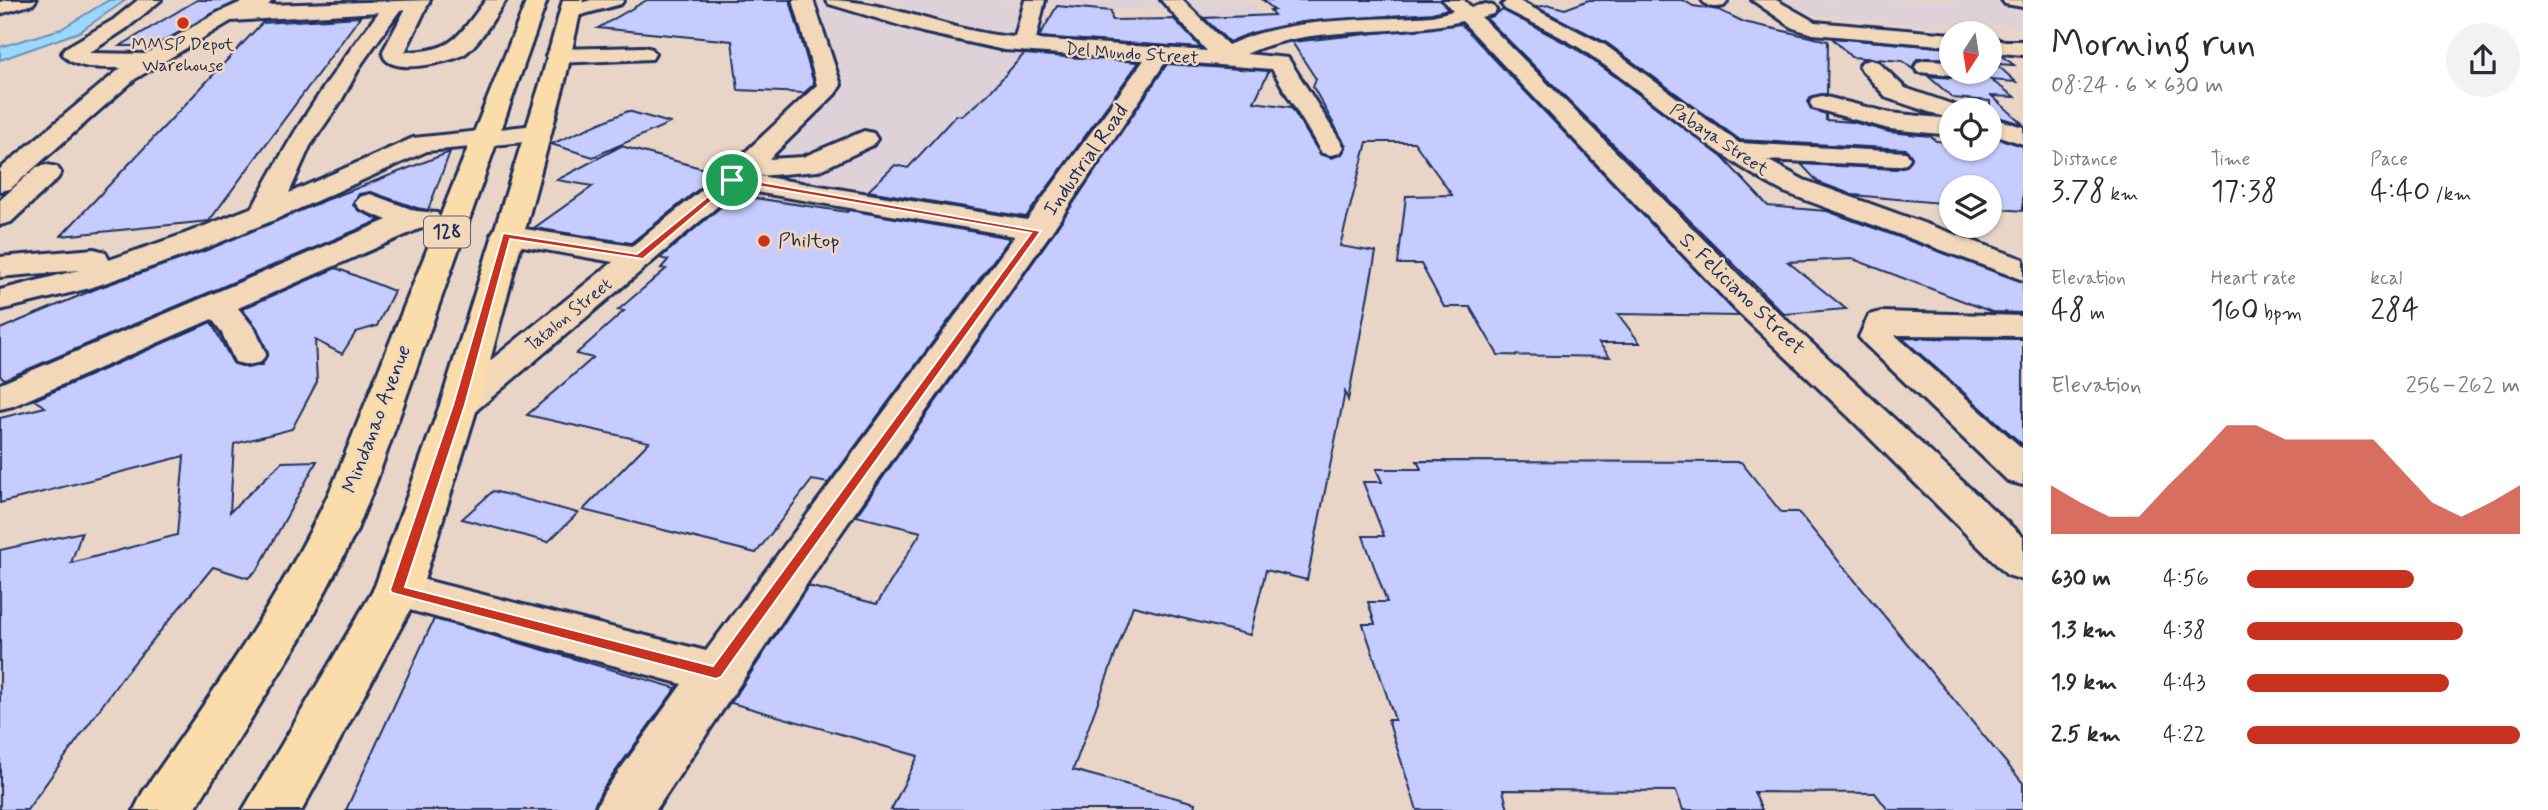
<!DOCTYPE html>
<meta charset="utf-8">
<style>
body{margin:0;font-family:Mynerve,sans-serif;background:#f2f2f3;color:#2b2b33;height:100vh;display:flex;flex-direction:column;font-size:26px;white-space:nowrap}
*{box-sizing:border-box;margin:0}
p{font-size:23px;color:#7c7c81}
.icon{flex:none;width:38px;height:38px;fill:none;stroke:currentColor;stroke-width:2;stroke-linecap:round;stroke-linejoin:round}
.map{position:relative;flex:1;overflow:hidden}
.side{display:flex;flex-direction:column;background:#fff;width:525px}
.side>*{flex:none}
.needle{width:46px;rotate:192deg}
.tools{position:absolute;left:1939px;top:21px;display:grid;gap:14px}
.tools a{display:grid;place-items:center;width:63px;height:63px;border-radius:50%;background:#fff;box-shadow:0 2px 5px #0004;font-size:35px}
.pin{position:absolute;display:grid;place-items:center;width:60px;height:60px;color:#fff;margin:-30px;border:4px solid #fff;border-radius:50%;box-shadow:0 2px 7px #0007}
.round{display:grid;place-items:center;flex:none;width:74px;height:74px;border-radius:37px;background:#f2f2f3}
.head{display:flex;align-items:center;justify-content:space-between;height:119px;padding:0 28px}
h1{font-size:38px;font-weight:600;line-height:52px}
.stats{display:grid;grid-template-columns:repeat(3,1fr);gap:10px;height:119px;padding:7px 28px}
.stats div{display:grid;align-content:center}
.stats b{font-size:30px;font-weight:600}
.stats small{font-size:19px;font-weight:400}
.stats p{font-size:19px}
.chart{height:196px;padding:14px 28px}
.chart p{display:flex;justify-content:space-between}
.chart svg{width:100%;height:126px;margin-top:7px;fill:#c8321e;opacity:.7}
ul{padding:0 28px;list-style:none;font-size:23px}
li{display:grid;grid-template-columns:112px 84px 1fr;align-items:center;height:52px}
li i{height:18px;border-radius:9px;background:#c8321e}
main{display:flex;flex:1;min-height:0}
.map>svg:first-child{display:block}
.built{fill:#ded2d8}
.water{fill:#9bd8fc;stroke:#6894bd;stroke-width:2}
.building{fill:#c6ccfe;stroke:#1b2f5e;stroke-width:2}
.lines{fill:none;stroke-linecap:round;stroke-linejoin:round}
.minor-casing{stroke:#1b2f5e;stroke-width:6}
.major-casing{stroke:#1b2f5e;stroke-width:6}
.minor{fill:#f2d7b9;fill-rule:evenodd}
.major{fill:#fbddab;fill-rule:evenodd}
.route{fill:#c8321e;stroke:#fff;stroke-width:2;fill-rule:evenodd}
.poi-dot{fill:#c8321e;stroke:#f2d7b9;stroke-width:2.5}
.labels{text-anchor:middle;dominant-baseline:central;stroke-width:5;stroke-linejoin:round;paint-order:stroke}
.far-poi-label{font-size:18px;fill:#1b2f5e;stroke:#f2d7b9}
.far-street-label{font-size:18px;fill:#1b2f5e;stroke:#f2d7b9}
.shield{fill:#f2d7b9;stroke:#5c6179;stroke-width:2}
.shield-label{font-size:19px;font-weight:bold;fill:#1b2f5e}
.street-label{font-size:21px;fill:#1b2f5e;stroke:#f2d7b9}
.poi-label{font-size:21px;fill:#1b2f5e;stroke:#f2d7b9;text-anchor:start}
</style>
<main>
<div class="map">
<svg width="2023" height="810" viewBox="0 0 2023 810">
<rect width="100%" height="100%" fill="#e9d5c7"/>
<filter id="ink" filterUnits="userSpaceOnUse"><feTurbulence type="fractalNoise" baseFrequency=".0143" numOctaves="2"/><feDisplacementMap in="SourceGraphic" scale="14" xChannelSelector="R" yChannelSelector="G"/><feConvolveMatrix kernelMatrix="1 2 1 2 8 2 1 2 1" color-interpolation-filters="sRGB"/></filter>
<g filter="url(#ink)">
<path class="built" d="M813 0 941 37 1015 49 1150 58 1026 225 749 180 843 91Z
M834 0H1166L1173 8 1123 10 1038 4 1026 44 951 32Z
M1176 0H1250L1262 14 1192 17Z
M1767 0H1992L2023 2V27L1939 23V25L1925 26 1854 19 1785 12Z"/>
<path class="water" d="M109 0H126L79 32 0 60V47L61 29Z"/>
<path class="building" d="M197 0H240L155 46H120Z
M647 0H790L814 84 804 93 738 90 732 41 598 28Z
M1263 0H1440L1448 9 1432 13 1302 22 1251 33 1229 42 1204 18 1274 15 1270 10H1274Z
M1589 0H1683L1693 6 1719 10 1744 22 1828 41 1827 94 1811 97 1808 102 1811 109 1826 114V120L1853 122 1889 132 1930 136 1936 141 1951 142V149H1990V136L2023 146V211L1990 208V187H1951V204L1853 195 1818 182 1801 164 1896 169 1908 165 1912 157 1906 149 1740 140 1607 43 1536 7 1550 5 1565 9Z
M1057 6 1111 11 1112 20 1174 19 1201 48 1039 37Z
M1503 10 1575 48 1609 72 1722 157 1768 206 1827 211 2023 282V313L1992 312 1853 259 1788 262 1846 309 1784 314 1486 18Z
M360 17 209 221 61 236 262 23Z
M1461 24 1739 316 1618 314 1640 343H1599L1610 357 1498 355 1470 307H1444L1421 264H1398L1406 196 1452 195 1414 142H1367L1340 246 1376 252 1348 400 1345 392 1307 580 1266 570 1250 635 1133 606 1073 770 1195 803 1194 810H891L918 756 731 703 808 586 877 604 921 532 856 516 1054 232 1167 64 1269 71 1254 102 1291 107 1320 154 1332 158 1342 154 1346 146 1313 87 1316 79 1292 42Z
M1832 38 1951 48V58L1917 59 1913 66 1914 70 1902 61 1851 57Z
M1024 54 1139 62 1026 217 868 191 895 165 908 168 956 115 962 116 988 94Z
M1990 55 2002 56 2014 65 1996 64 2016 82 1991 80 2015 97 1992 96 2023 124 1990 115V101L1953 98 1928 76 1951 78 1963 72H1990Z
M628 111 670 123 593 157 551 144Z
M621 146 719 173 631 243 534 228 593 186 557 180Z
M450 152 428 210 417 208 371 192 359 194 353 205 359 211 380 220 5 379 0 376V329L98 288 207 250 321 202Z
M735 195 847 212 849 210 1010 238 828 483 812 480 756 553 583 510 649 442 527 415 593 358 576 354 624 311 618 310 666 269 661 268 668 260 660 258Z
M336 268 394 291 377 326 356 332 342 354 315 340 317 382 292 429 234 444 230 512 282 462 317 461 258 569 248 578 213 567 124 675 27 810H0V550L82 532 71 563 177 535 184 456 0 503V418L45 407 34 400 211 322 233 363 247 368 262 365 268 353 257 328 242 309Z
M1902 338 2023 339V445Z
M1417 461 1741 462 1781 512H1798L2023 783V810H1888L1875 793 1754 792 1762 810H1683L1676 791 1503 790 1508 810H1417L1388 720H1395L1363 624H1375L1368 602H1387L1363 536H1384L1363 482H1382L1376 469H1421Z
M493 491 578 513 548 542 462 519Z
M434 619 460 626 676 688 602 790 592 810H346Z"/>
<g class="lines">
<defs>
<path id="minor" d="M5 0H36L33 4 0 14V2Z
M138 0H161L127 28 89 53 145 54 217 13 246 0H273L268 5 430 0 405 52C455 51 457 37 486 0H506C494 17 482 40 466 53 452 63 382 78 383 51L405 10H400L362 63 341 101 310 146 289 193 413 138 536 125 545 128 549 133 545 138 536 141 427 151 274 220 206 248 90 288 0 310V290L79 270 0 277V257L94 249 105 252 109 260 184 234 253 207C288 138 331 73 379 12L231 21 135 79 10 189 0 191V169L121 68C103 68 73 70 62 53L65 48 113 20Z
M591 0H624L621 4 570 18 563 16 560 12 563 8Z
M793 0H813L841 85 835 94 769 159 803 157 864 131 873 133 877 139 873 145 818 171 759 176 1027 220 1144 60 1004 50 922 32 829 4 826 0C890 0 950 33 1015 37L1025 0H1045L1036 39 1207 51 1161 0H1182L1228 45C1291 16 1365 21 1432 16L1453 11 1443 0H1464L1471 7 1486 4 1493 6 1496 10 1493 14 1481 17 1758 294 2023 537V580L2007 575 1847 415 1734 308 1462 21C1393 37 1308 24 1246 54L1288 58 1344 147 1340 153 1331 155 1322 153 1272 69 1166 61 1052 231 838 537 656 810H595L604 792 682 684 380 602 373 590 380 578 397 573 706 651 1015 236 738 189 473 413 459 417 445 413 440 405 445 397 613 262 495 241 491 235 495 229 506 226 632 246 722 174 817 85Z
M1508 0 1519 1 1605 45 1739 143 1906 152 1910 158 1906 164 1896 166 1767 160 1804 180 2023 259V280L1784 192C1711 154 1653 98 1586 52 1560 35 1532 23 1505 9L1502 5Z
M1702 0H1726L1727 2 1724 6C1716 8 1707 8 1702 0Z
M1752 0H1776L1815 22 1951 34V46L1813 34 1793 28Z
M2002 0H2023V7L2005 4Z
M1990 36 2001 41H2023V55L1990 52Z
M644 47 652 49 655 54 652 59 557 63 549 61 546 56 549 51 557 49Z
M1870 60 1878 62 1905 88 1960 107 1962 110H1951V135L1889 129 1813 108 1810 103 1813 98 1822 96 1890 113 1950 119 1887 98 1859 67 1862 62Z
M1926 60 1951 61V72H1960L1951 75 1918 72 1915 67 1918 62Z
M1990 117 2023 127V144L1990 133Z
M47 165 57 167 61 173 57 179 11 222 0 225V200L37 167Z
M370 194 416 211 437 213 441 219 437 225 419 229 238 308 255 329 266 354 261 362 248 365 235 362 221 331 212 319 13 406 0 409V384L387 220 360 209 355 203 360 197Z
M1881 312 2023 316V336L1895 335 2023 449V485L2008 481 1865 344 1859 337 1869 315Z"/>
<path id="major" d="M527 0H547L376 482 356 532 300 640 194 810H134L143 792C214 691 283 595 334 482Z
M563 0H583L565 81 478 405 421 590 302 810H243L374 589 440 405 541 81Z"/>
</defs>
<use href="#minor" class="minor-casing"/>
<use href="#major" class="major-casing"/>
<use href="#minor" class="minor"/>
<use href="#major" class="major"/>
</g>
</g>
<path class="route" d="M732 177 1041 231 721 677 716 679 392 593 390 590 453 405 503 233 637 254ZM734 182 1031 233 713 666 405 587 465 405 510 239 643 259Z"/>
<g class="poi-dot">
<circle cx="183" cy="23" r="7"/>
<circle cx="764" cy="241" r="7"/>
</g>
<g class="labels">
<g class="far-poi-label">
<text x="183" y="45">MMSP Depot<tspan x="183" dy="21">Warehouse</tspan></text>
</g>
<g class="far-street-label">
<text transform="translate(1132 54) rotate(4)">Del Mundo Street</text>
<text transform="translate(1719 140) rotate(34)">Pabaya Street</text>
<text transform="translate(569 315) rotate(-39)">Tatalon Street</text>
</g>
<rect class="shield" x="424" y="216.5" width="46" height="31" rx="5"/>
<g class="shield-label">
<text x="447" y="232">128</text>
</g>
<g class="street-label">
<text transform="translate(1086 160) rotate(-55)">Industrial Road</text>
<text transform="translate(1742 294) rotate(44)">S. Feliciano Street</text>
<text transform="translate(377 419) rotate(-69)">Mindanao Avenue</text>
</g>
<g class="poi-label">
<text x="778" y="241">Philtop</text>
</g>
</g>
</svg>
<div class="tools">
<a><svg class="needle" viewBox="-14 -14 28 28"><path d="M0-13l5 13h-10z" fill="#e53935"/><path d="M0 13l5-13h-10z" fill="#7c7c81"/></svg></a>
<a><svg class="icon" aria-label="locate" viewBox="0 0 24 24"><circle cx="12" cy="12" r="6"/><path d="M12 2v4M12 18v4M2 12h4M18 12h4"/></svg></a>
<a><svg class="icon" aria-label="layers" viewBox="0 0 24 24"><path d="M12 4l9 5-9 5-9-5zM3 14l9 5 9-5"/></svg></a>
</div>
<div class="pin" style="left:732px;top:180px;background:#1e9e55"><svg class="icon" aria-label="arrive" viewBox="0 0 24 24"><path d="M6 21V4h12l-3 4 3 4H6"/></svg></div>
</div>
<section class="side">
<div class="head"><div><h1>Morning run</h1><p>08:24 · 6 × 630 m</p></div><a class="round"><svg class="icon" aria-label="share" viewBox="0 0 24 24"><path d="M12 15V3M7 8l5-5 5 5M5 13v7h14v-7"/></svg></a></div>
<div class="stats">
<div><p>Distance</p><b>3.78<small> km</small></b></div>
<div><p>Time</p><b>17:38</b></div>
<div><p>Pace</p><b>4:40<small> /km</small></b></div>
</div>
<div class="stats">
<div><p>Elevation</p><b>48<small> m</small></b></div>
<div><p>Heart rate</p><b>160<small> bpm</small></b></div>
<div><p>kcal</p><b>284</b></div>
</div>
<div class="chart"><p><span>Elevation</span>256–262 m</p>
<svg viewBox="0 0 160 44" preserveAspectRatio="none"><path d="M0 44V27L10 33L20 38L30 38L40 27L50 17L60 6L70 6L80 11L90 11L100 11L110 11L120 22L130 33L140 38L150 33L160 27V44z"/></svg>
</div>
<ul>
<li><b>630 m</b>4:56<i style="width:61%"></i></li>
<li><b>1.3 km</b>4:38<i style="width:79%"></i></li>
<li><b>1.9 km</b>4:43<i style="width:74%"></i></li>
<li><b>2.5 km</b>4:22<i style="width:100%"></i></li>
</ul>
</section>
</main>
